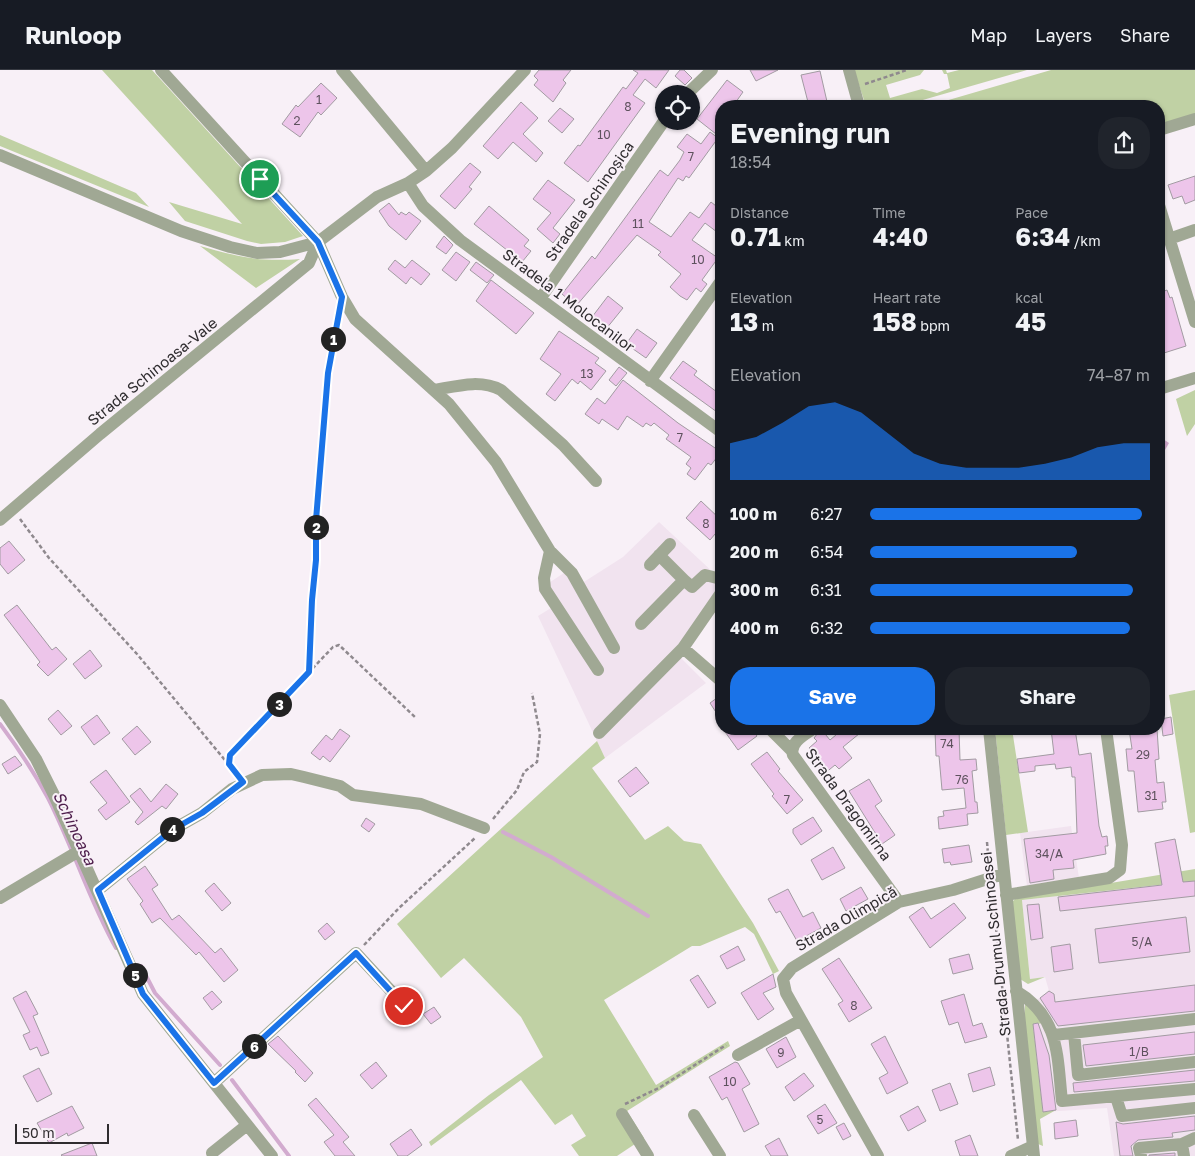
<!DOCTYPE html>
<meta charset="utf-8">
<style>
body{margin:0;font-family:"Golos Text",sans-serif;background:#20242c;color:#f1f3f6;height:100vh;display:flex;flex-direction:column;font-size:19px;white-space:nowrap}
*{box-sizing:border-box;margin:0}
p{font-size:16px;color:#9ea1a6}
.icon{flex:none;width:28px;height:28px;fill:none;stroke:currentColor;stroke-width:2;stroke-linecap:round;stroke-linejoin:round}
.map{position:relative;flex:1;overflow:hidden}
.panel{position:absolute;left:715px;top:30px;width:450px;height:635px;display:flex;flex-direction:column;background:#171b24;border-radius:20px;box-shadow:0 1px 4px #0004}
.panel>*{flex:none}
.fabs{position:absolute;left:655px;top:15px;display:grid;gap:10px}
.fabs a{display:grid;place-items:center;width:45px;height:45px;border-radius:50%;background:#171b24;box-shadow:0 1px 4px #0004;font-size:25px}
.scale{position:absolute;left:15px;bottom:12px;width:94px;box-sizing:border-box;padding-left:5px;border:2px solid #2f2c2f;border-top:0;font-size:14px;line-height:18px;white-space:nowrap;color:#2f2c2f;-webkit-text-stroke:4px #f8f0f7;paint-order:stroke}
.pin{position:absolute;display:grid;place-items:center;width:42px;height:42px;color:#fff;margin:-21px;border:2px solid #fff;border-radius:50%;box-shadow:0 1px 5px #0007}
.km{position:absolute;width:25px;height:25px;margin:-12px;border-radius:50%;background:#222;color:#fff;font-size:14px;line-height:25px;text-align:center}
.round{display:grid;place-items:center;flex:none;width:52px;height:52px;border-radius:20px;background:#20242c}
.head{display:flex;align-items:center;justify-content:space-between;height:85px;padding:0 15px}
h1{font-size:28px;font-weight:700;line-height:38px}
.metrics{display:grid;grid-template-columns:repeat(3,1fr);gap:8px;height:85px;padding:5px 15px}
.metrics div{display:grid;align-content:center}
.metrics b{font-size:25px;font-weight:700}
.metrics small{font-size:14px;font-weight:400}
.metrics p{font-size:14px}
.chart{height:140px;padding:10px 15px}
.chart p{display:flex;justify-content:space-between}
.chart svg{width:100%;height:90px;margin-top:5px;fill:#1a73e8;opacity:.7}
.action{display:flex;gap:10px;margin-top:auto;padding:10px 15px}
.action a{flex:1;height:58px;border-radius:20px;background:#1a73e8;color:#fff;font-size:20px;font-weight:700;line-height:58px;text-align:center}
.action a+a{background:#20242c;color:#f1f3f6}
ul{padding:0 15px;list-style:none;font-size:16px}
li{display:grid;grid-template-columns:80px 60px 1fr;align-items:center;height:38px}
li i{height:12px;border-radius:6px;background:#1a73e8}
header{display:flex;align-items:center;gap:30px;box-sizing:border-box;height:70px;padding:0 25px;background:#171b24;border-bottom:1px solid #363941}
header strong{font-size:24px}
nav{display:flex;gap:28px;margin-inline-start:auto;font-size:18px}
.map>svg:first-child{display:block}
.built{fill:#f1e3ef}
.green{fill:#c0d1a4}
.water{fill:#d2abcf}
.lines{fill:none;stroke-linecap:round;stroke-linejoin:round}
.stream{stroke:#d2abcf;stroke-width:4}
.building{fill:#edc5ea;stroke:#a29ba2}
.path{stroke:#8f898e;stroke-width:2.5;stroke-dasharray:4 2.5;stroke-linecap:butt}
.minor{stroke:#a0a894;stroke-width:12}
.route-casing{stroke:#fff;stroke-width:10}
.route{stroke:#1a73e8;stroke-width:6}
.labels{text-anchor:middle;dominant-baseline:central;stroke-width:4;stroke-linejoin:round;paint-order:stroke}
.number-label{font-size:12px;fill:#5e525e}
.street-label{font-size:15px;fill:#2f2c2f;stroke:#f8f0f7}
.water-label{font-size:16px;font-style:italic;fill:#4d1d4b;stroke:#f8f0f7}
</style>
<header>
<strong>Runloop</strong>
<nav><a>Map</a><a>Layers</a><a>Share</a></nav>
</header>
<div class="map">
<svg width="1195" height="1086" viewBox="0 0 1195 1086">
<rect width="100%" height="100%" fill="#f8f0f7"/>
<path class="built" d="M659 452 715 504 721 505V518L675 582 706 613 605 688 538 546 551 538 538 520 567 501 576 517 623 487Z
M1071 756 1079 808 1027 816 1020 763Z
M1195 811V1086H1114L1107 1038 1043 1042 1030 935 1049 921 1045 907 1030 909 1022 830Z"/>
<path class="green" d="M102 0H152L303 166 285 172 261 174 247 171 185 151 169 132 242 154Z
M854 0H924L920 5 886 15 890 28 922 19 937 23 950 18 947 4H944L942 0H946L947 3 959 0H1027L902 36H866Z
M1051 0H1195V45L1159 55V36H928Z
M0 65 136 123 149 137 0 76Z
M200 176C239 187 259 192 300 189L256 218Z
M1195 320V354L1187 366 1176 329Z
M1195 620V762L1190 763 1169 625Z
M995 659H1012L1028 762 1006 765Z
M597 671 605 688 592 698 645 770 668 756 684 771 701 774 753 853 779 901 773 904 754 864 745 857 700 876H692L604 930 656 1015 728 971 730 976 627 1041 644 1068 617 1086H579L571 1075 586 1066 572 1044 555 1055 521 1010 431 1076 429 1072 489 1025 543 987 521 947 464 888 441 908 397 854Z
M1195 799V811L1022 830 1030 909 1045 907 1028 914 1020 909 1012 832 1015 829Z
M1025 934 1046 953 1033 954 1043 1042 1056 1040 1040 1049 1043 1076 1038 1074 1024 966Z"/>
<path class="water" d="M1163 369 1169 373 1161 387 1159 376Z"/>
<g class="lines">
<path class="stream" d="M0 654C18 678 34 702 48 728 73 777 89 830 116 878
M503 762 551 787 648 846
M141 896 155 923 220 995
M232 1010 289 1086"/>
</g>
<path class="building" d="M539 0H571L563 10 566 13 553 32 534 15 538 10 534 6Z
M633 0H669L656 18 645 9 633 25 645 33 588 112 564 93 578 75 580 76 623 17 626 19 638 3Z
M680 0H684L692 8 685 15 675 6Z
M750 0H778L756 11Z
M820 1 828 36H809L801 5Z
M727 10 743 22 733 36H721V58L716 64 697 49Z
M321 13 337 28 321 45 318 42 300 67 282 54 296 35 298 37Z
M521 32 538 48 523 64 543 83 536 92 513 72 498 89 483 76Z
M560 38 574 49 562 63 548 51Z
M710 62 718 68 689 108 686 106 683 111 678 108 649 152 671 167 690 142 699 148 711 132 721 140V165L705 153 692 170 718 188 702 210 707 214 701 222 696 218 687 230 680 226 670 217 681 204 658 185 661 182 637 165 576 236 562 224 592 186 595 189 660 100 668 106 680 90 684 82 677 77 687 64 701 74Z
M470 93 481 102 469 117 472 119 455 139 440 126Z
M1195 106V130L1185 134 1182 126 1173 129 1168 115Z
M548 110 575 130 553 158 560 164 553 173 537 159 551 143 533 129Z
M389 133 399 145 401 142 406 145 409 142 421 151 406 170 389 156 379 141Z
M489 136 529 170 524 176 531 181 522 192 474 154Z
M444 166 453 175 446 184 436 177Z
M456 182 470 192 456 211 442 200Z
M395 190 405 198 412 190 430 204 421 215 411 207 406 214 388 199Z
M476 192 494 205 487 213 470 200Z
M491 210 534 243 516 264 476 231Z
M1167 220 1170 228 1172 227 1186 276 1164 283 1159 266V223Z
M608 226 623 238 606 259 592 247Z
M637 259 657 273 646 288 626 274Z
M559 261 599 288 595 293 606 301 591 320 580 311 578 314 572 309 555 331 546 324 561 304 540 289Z
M683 291 697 301 694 305 721 325V336L717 342 670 308Z
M619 297 627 303 616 316 609 310Z
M623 310 678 353 721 382 711 395 708 393 695 410 687 404 691 398 686 394 691 387 666 369 669 365 654 353 651 356 646 353 643 357 627 346 618 360 602 349 599 354 585 344 597 328 605 334Z
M701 431 721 450V457L710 470 686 448Z
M9 471 25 490 8 504 0 494V478Z
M17 535 52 580 56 577 67 589 48 606 37 595 40 592 4 545Z
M90 580 102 596 85 609 73 594Z
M721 625V650L710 633Z
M58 640 72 656 61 665 48 649Z
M97 645 110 663 94 675 81 657Z
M1171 647 1173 664 1163 666 1161 649Z
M137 656 151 672 135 685 122 669Z
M340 659 350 666 330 692 323 686 320 690 311 683 326 665 332 670Z
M723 659H752L757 666 738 680Z
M821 659 830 670 843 659H865L843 677 852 688 839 699 835 695 824 704 814 693 819 689 809 678 817 671 814 668Z
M944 659H959L960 690 976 689 977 700 972 701 975 732H977L978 743 967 744 968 755 939 759 938 747 944 746 943 741 966 738 964 718 942 720 939 686H936L935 661Z
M1051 659H1075L1079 685 1091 683 1099 756 1102 767 1107 766 1108 776H1105L1106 784 1073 790 1074 798 1053 800 1054 809 1030 813 1024 769 1077 763 1075 707H1072L1071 697 1056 699 1055 694 1035 696V701L1019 703 1017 689 1054 684Z
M1129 659H1157L1159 689 1155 690 1157 713 1164 712 1166 732H1162L1163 739 1138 742 1134 701H1128L1126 679H1132Z
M767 682 780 699 778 701 803 730 787 744 772 726 774 724 751 694Z
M15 686 22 695 8 704 2 694Z
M636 697 649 713 630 727 618 711Z
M106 700 130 732 106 750 98 740 107 733 90 712Z
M869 709 882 731 875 736 895 765 882 774 849 721Z
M166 714 178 724 166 739 162 736 138 755 135 752 143 742 130 726 140 718 151 732Z
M813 747 822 761 801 775 793 763V759Z
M366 748 375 754 369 762 361 756Z
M1175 769 1183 812 1195 811V826L1060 841 1058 827 1162 815 1155 773Z
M969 775 972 792 951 795 950 792 944 793 942 779Z
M833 777 845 798 822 810 811 790Z
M145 796 158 815 152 819 172 850 179 845 215 883 221 878 238 900 224 912 199 882 196 885 160 848 152 853 140 834 143 831 127 809Z
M214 813 231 833 222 841 205 821Z
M861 817 868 829 846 841 840 829Z
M788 819 803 847 813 842 821 858 797 871 780 841 776 843 768 829Z
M954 833 966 848 930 878 909 847 923 837 931 849Z
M1039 834 1043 868 1031 870 1027 835Z
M1186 847 1190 882 1099 893 1095 859Z
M327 853 335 862 325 870 318 861Z
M1070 874 1073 899 1054 902 1051 877Z
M738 876 745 890 727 899 720 886Z
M969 884 973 899 953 904 949 889Z
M839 888 872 938 849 952 838 934 843 931 822 899Z
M773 904 776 917 763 923 774 939 758 950 741 923Z
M698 905 716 933 708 938 690 910Z
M1195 915V941L1058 956 1040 928 1049 921 1054 924 1055 932Z
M26 921 38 944 33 946 49 983 41 986 37 977 30 980 23 965 30 962 13 928Z
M212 921 222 932 212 940 203 928Z
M964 924 973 956 982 953 987 967 965 973 958 952 949 955 941 931Z
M434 937 441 947 431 954 423 944Z
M1038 953 1049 985 1056 1040 1043 1042 1033 954Z
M1195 962V984L1086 996 1083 975Z
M278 966 313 1003 305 1012 295 1002 296 1001 268 974Z
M885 966 908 1013 887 1024 879 1008 888 1003 871 974Z
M786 967 796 987 777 998 766 979Z
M376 992 387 1006 372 1019 360 1005Z
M735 992 738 993 750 1014 742 1019 759 1054 744 1062 727 1027 722 1030 709 1007Z
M990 997 995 1015 973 1022 968 1004Z
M39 998 52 1024 37 1032 23 1006Z
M1195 1000V1011L1074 1022 1073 1013Z
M804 1003 814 1016 794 1031 785 1017Z
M950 1013 958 1034 940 1041 932 1020Z
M316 1028 349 1067 343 1072 355 1086H335L324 1072 334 1065 308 1035Z
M825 1034 837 1053 818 1064 807 1046Z
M72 1036 84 1058 68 1066 67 1063 49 1073 37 1053Z
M918 1036 926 1051 908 1061 900 1046Z
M1195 1046V1060L1172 1063 1173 1067 1138 1070 1131 1076 1133 1086H1120L1116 1052 1123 1054Z
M1076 1050 1078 1066 1055 1069 1054 1053Z
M844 1053 851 1066 843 1070 836 1057Z
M411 1059 422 1075 407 1086H398L390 1074Z
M970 1065 978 1086H960L955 1071Z
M779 1068 788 1086H771L765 1076Z
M92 1073 97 1086H62L61 1085Z
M1175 1083V1086H1149V1085Z"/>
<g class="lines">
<path class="path" d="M865 14 907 0
M20 449 49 488 137 584 229 695
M309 602 324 349 328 303 338 243
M238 705 229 695 230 685 333 577 339 575 415 647
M493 749 517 720 524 702 537 692 540 664 532 623
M987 772 989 796
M992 819 1018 1070
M364 875 399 838 475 768
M625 1034 659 1018 726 975"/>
<path class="minor" d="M161 0 318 172 342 227 355 249 449 334 496 392 550 481 544 508 545 519 598 600
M342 0 426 101
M849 0 859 36
M687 24 712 0
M1159 60 1195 49
M0 85 181 161 230 177 257 183 280 182 318 172 377 127 408 113 426 101 452 78 525 0
M408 113 423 136 460 170 721 362
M1159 135 1195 252
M1169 169 1195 160
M540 229 664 51
M650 311 721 211
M1159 319 1195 308
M435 320C457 316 480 309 501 320L563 375 596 411
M0 450 100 364 309 193 318 172
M550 481 572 503 614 578
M659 485 684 510
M650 495 670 474
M641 554 684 510 692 517 705 505 721 509
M683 578 721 611
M0 635 36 689 54 725 143 924 272 1086
M770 659 791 680
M813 659C804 665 789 673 793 685L899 832
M989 659 1034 1086
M599 663 683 578 721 523
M98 820 172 760 202 743 232 719 262 705 291 704 304 707 340 716 353 725 421 734 484 758
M1006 825 1109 808 1120 800 1122 775 1106 659
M0 828 79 781
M1016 921C1060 947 1057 986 1062 1031L1195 1019
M1074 963 1078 1005 1195 992
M1054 965 1195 949
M738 985 801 950
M214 1013 356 883 405 936
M1116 1027 1122 1046 1195 1038
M622 1044 648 1086
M694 1045 720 1086
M1182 1074 1184 1086
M212 1083 247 1055
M878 1086 786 923 783 909 792 898 899 832 953 820 1003 804
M1011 1086 1033 1076
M1141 1086 1139 1078 1182 1074 1195 1068"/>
</g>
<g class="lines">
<defs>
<path id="route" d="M260 109 318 172 342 227 328 303 316 450V490L312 530 309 602 230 685 229 694 243 712 202 743 172 760 98 820 143 924 214 1013 356 883 404 936"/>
</defs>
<use href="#route" class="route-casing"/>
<use href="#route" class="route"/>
</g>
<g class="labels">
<g class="number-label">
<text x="319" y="29">1</text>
<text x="628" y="36">8</text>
<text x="297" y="50">2</text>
<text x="604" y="64">10</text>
<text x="691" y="86">7</text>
<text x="638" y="153">11</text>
<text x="698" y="189">10</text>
<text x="587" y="303">13</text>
<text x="680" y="367">7</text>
<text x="706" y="453">8</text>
<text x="947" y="673">74</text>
<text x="1143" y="684">29</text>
<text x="962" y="709">76</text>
<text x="1151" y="725">31</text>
<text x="787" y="729">7</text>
<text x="1049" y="783">34/A</text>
<text x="1142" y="871">5/A</text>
<text x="854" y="935">8</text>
<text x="1139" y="981">1/B</text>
<text x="781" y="982">9</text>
<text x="730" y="1011">10</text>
<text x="820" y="1049">5</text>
</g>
<g class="street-label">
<text transform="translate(589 131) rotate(-55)">Stradela Schinoșica</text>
<text transform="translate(569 230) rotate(37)">Stradela 1 Molocanilor</text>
<text transform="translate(152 301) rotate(-39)">Strada Schinoasa-Vale</text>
<text transform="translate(849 734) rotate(54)">Strada Dragomirna</text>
<text transform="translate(846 848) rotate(-30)">Strada Olimpică</text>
<text transform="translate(995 874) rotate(-96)">Strada Drumul Schinoasei</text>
</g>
<g class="water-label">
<text transform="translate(75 758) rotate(65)">Schinoasa</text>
</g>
</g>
</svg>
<div class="fabs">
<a><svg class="icon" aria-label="locate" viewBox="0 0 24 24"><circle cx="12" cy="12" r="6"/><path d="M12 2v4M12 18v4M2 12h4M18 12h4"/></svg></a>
</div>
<div class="scale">50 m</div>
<div class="pin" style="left:260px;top:109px;background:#1e9e55"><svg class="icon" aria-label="arrive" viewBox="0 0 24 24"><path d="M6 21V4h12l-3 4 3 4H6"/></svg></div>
<div class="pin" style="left:404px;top:936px;background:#d93025"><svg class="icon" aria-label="check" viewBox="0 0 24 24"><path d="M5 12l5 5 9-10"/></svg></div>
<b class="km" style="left:333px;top:269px">1</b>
<b class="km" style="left:316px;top:457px">2</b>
<b class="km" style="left:279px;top:634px">3</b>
<b class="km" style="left:172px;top:759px">4</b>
<b class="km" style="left:135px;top:905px">5</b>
<b class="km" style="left:254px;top:976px">6</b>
<section class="panel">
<div class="head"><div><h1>Evening run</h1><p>18:54</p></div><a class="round"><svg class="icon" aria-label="share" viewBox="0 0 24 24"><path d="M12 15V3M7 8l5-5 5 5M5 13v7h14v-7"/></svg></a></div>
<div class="metrics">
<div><p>Distance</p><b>0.71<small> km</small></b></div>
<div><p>Time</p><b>4:40</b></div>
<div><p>Pace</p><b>6:34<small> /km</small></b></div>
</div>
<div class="metrics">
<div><p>Elevation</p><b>13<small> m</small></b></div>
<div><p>Heart rate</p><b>158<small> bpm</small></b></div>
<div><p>kcal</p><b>45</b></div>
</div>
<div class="chart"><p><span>Elevation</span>74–87 m</p>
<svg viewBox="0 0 160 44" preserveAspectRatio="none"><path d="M0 44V26L10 23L20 16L30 8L40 6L50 11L60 21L70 31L80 36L90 38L100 38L110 38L120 36L130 33L140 28L150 26L160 26V44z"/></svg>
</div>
<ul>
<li><b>100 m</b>6:27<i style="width:97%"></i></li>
<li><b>200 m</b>6:54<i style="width:74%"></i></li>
<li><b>300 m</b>6:31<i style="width:94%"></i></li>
<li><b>400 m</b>6:32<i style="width:93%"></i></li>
</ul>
<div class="action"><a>Save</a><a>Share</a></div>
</section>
</div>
